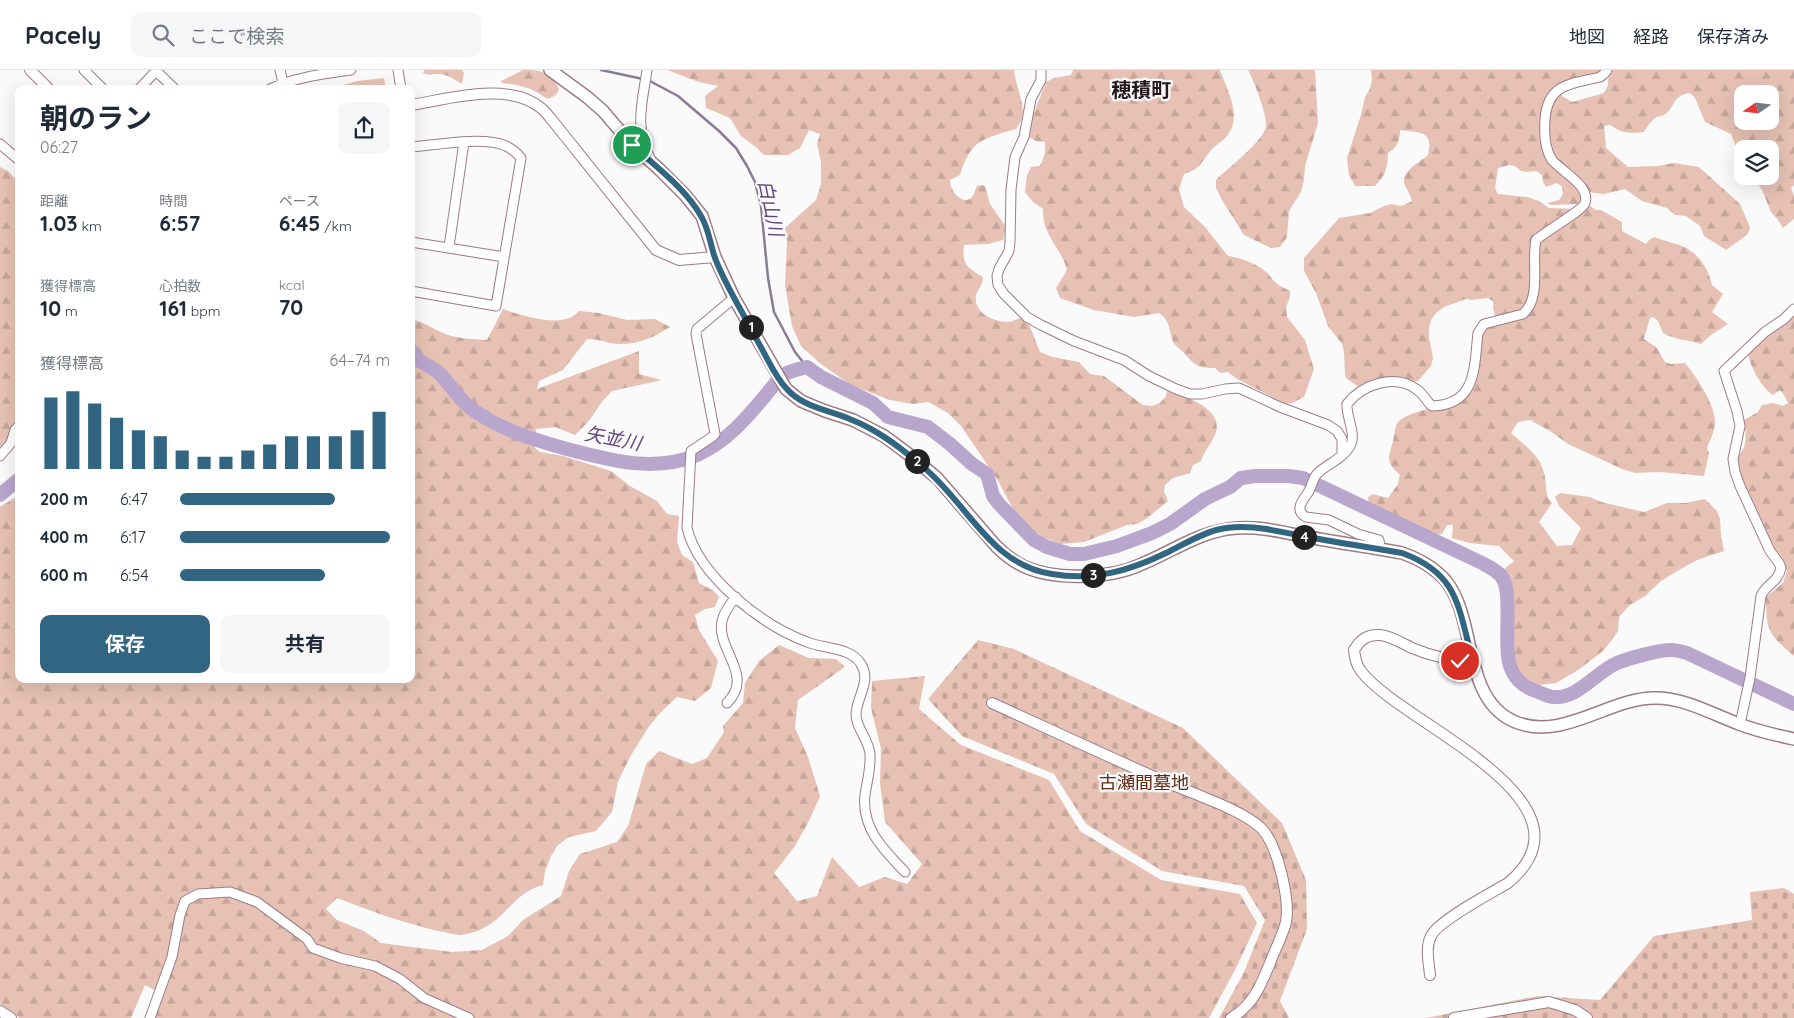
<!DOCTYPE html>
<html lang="ja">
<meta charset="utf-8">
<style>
body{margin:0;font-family:Quicksand,"Noto Sans JP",sans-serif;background:#f6f6f7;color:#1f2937;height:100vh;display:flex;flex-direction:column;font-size:19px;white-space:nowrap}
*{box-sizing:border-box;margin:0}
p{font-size:16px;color:#747a83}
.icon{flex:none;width:28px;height:28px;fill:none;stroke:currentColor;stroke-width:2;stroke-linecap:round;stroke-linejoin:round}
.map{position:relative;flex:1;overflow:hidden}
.details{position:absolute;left:15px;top:15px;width:400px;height:598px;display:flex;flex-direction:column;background:#fff;border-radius:10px;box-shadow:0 5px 20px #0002}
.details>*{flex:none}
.needle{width:32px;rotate:256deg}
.controls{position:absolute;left:1734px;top:15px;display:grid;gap:10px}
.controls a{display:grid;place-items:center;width:45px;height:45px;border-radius:10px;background:#fff;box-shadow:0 5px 20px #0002;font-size:25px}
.pin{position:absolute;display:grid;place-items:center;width:42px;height:42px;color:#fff;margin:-21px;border:2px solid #fff;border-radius:50%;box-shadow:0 1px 5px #0007}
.km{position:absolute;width:25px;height:25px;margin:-12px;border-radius:50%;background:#222;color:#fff;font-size:14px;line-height:25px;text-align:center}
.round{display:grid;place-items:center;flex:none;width:52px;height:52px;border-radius:10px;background:#f6f6f7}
.headline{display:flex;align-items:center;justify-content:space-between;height:85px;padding:0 25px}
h1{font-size:28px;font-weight:700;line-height:38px}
.metrics{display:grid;grid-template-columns:repeat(3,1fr);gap:8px;height:85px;padding:5px 25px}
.metrics div{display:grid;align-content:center}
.metrics b{font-size:21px;font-weight:700}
.metrics small{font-size:14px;font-weight:400}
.metrics p{font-size:14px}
.chart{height:140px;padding:10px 25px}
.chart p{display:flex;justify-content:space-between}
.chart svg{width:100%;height:90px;margin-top:5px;stroke:#316581;stroke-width:6}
.action{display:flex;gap:10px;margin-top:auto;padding:10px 25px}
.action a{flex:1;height:58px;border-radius:10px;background:#316581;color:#fff;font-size:20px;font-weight:700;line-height:58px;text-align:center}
.action a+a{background:#f6f6f7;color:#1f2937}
ul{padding:0 25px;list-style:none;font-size:16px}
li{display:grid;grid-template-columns:80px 60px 1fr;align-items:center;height:38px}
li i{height:12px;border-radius:6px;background:#316581}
header{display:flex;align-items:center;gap:30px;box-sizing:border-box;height:70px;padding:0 25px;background:#fff;border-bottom:1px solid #e0e1e3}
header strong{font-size:24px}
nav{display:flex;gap:28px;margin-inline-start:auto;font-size:18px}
.search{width:350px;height:45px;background:#f6f6f7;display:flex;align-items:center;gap:12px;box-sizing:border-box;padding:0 18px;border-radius:10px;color:#747a83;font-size:19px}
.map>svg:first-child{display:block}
.forest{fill:url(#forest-firs);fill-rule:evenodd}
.cemetery{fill:url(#cemetery-stones)}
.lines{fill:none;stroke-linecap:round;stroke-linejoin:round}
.stream{stroke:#8c7b98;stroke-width:2.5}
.river{stroke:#b9a6cd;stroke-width:14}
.minor-casing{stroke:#9c7b87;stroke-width:11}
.tertiary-casing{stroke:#9c7b87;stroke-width:12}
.secondary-casing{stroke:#9c7b87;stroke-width:14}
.minor{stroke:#fff;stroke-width:9}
.tertiary{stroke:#fff;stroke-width:10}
.secondary{stroke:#fff;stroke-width:11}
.route-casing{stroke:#fff;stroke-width:10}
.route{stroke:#316581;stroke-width:6}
.labels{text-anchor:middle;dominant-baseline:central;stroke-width:4.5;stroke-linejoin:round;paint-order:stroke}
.park-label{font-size:18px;fill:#612a11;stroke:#fafafa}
.water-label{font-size:19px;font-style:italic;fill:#61467a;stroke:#fafafa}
.quarter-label{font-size:20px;font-weight:bold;fill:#24181d;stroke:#fafafa}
</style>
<header>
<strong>Pacely</strong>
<div class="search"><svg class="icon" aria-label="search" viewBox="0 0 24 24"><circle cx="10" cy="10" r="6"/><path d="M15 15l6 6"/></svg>ここで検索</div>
<nav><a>地図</a><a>経路</a><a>保存済み</a></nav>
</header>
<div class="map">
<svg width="1794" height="948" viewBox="0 0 1794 948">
<defs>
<pattern id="forest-firs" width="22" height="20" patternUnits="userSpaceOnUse" patternTransform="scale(1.25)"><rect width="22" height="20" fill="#e7c2b4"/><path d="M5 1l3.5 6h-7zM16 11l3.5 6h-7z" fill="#c6a69a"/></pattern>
<pattern id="cemetery-stones" width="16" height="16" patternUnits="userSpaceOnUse" patternTransform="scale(1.25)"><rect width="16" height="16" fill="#e7c2b4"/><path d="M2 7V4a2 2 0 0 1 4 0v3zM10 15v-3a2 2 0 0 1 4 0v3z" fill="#c6a69a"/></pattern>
</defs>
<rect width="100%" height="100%" fill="#fafafa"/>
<path class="forest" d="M424 0H462L464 3 462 14C455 10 447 4 439 4 433 4 429 6 423 3Z
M523 0C541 0 551 2 559 19L556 25 548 29 531 19 517 15 502 13 501 11Z
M667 0H1014C1015 14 1026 36 1022 48 1021 52 1018 56 1016 59 983 69 971 69 960 105L950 110C950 123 965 137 973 126 975 122 975 118 978 115L985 116 990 134 1006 157 1003 170 988 174 964 175C962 194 966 197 983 207 982 217 978 219 976 225 973 243 994 252 1009 252 1013 252 1017 249 1020 248L1029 254 1040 282 1053 287 1079 292 1090 304 1104 306 1143 335 1152 336 1160 333 1166 326 1167 321C1186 326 1228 340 1214 367 1210 376 1204 381 1201 391L1193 395 1190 403 1173 408 1165 415 1164 421 1168 431 1146 449 1137 454 1127 455 1084 472 1060 474 1043 467 1024 454 1012 437 997 409 961 356 948 343 928 332 913 334 890 330 851 315 821 294 801 276 792 256 785 215 787 171 785 158 816 130 821 114V92L817 74 820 64 809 60 800 78 788 85H764L757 78 741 66 730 48 706 38 705 26 718 16 699 12Z
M1073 0H1220C1227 20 1243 46 1227 66 1223 71 1217 74 1212 79 1202 91 1201 99 1184 104L1179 119 1184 137 1205 157 1228 186C1239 187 1257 194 1265 201 1269 203 1270 207 1273 210 1277 215 1284 218 1290 221V227L1286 237 1287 247 1305 270 1314 299 1304 327 1292 333 1286 334 1237 309 1228 302 1220 303 1215 298C1194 298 1194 293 1181 280 1178 277 1174 275 1173 271 1168 258 1171 252 1159 243L1134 247 1094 240 1060 228 1056 218 1067 200C1061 177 1042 166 1043 139L1033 132 1025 122 1027 106 1031 97 1040 96C1044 88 1046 81 1045 72L1036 71 1027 66 1036 37 1046 12 1054 8 1071 5Z
M1248 0H1315L1318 53 1305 96 1304 110 1301 122 1289 141 1287 167 1280 177 1271 178 1244 165 1222 130 1216 118V110C1228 98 1264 71 1266 56 1267 44 1254 11 1248 0Z
M1371 0H1605L1604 2 1553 20 1544 74 1579 117 1582 130 1577 134 1551 135 1548 133 1559 130 1563 124 1562 116 1557 113 1546 117 1543 112 1542 105 1536 101 1526 102 1521 101 1515 96 1509 95 1498 98 1495 118 1498 124 1527 127 1539 131 1549 138 1576 139 1538 166 1531 226 1523 242 1495 246 1493 237 1494 232 1488 228 1472 230 1466 229 1444 237 1436 243 1431 250 1429 258V267L1433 288 1431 296 1418 311 1362 319 1347 309 1345 305 1344 282 1342 274 1328 256 1316 223 1304 201V188L1339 148 1370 143 1384 136 1391 134 1402 136 1412 131C1410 125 1408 121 1405 116 1399 102 1420 92 1428 85 1434 60 1420 63 1400 60 1400 70 1398 77 1388 83 1387 98 1387 104 1375 116H1355L1349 105 1347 88 1361 45 1365 27 1370 19 1372 10Z
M1609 0H1794V115L1791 118 1794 126V149L1783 158 1778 150 1771 142 1762 120 1753 106H1770V79H1742V88L1738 82 1731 64 1705 52 1695 28 1690 23C1672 25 1676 37 1664 45 1661 47 1660 46 1657 47 1651 50 1647 57 1644 62 1629 64 1622 63 1610 55L1604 56 1606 78 1628 97 1658 96 1674 93 1699 97 1740 134 1749 155 1750 159 1747 165 1726 180 1704 166 1700 156 1686 146 1675 145 1667 138 1642 131 1625 119 1604 124 1587 122 1553 89 1546 63 1554 27 1560 19 1562 26 1572 32 1604 23 1608 15ZM1742 24H1770V51H1742Z
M384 8 386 19H329L357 11Z
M0 97 8 101 19 113V358L5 374 0 377Z
M1590 136 1596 140H1601L1622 152V161L1646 174 1649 170 1654 167C1664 171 1680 174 1688 179 1701 187 1709 201 1712 215L1723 224 1712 242 1728 254 1711 265 1701 274C1688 270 1675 270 1663 263L1658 251 1653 247 1650 248 1644 269 1656 277 1665 292 1671 294 1685 293C1696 306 1715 334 1715 352 1715 361 1710 370 1707 378L1709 383 1704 406 1660 402 1635 403 1622 399 1568 374 1550 361 1530 350 1518 352 1511 363C1524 375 1540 385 1544 403 1548 416 1543 423 1552 433L1539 452 1557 476 1572 475 1581 458 1559 436 1555 427 1560 423 1590 427 1601 432 1644 442 1667 433H1685L1705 429 1717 441 1720 449 1721 466 1724 481 1697 490 1679 500 1661 511 1645 526 1630 535 1619 547 1618 561 1611 571 1603 581 1578 600 1556 613 1538 615 1525 610 1519 599 1515 597 1510 576V523L1503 500 1514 491 1499 476 1469 473 1452 468 1453 455H1447L1442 464 1432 465 1369 434 1368 427 1373 424 1388 428 1398 414 1400 405C1388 394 1387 391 1392 375 1394 369 1394 362 1396 356 1402 338 1456 338 1469 324 1480 314 1479 275 1480 260L1528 242 1538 172 1586 137Z
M503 239C520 245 552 255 569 248 573 247 576 244 579 241L599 243 627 250 655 249 670 257C652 269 632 277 610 273 602 271 596 269 587 269L563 300 539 311 537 319 639 281V304L662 310 612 321 601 333 589 351 575 365 555 357 536 359 535 378 540 382 563 386 611 401 630 416 657 431 667 444 679 446 677 472 682 485 693 492 699 513 714 521 719 527 715 537 705 539 695 545 699 560 718 591 711 618 695 631 677 627 659 644 648 658 630 687 618 712 612 742 596 761 569 767 557 776 551 786 545 801 543 815C519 821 511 839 492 853 483 859 472 864 461 865 454 865 445 862 438 861 404 853 370 841 337 828L326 839 337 850 364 861 381 873 452 882 482 880 508 866 523 850 561 826 569 801 580 784 617 772 628 756 646 694 659 681 692 694 707 688 724 662 723 656 743 633 745 613 759 591 779 575 809 588 836 589 845 597 798 630 795 658 808 687 820 726 809 751 795 776 774 803 797 831 817 826 832 787 859 817 885 807 907 814 922 794 885 752 880 713 881 679 871 638 872 611 925 606 919 639 961 675 1049 710 1080 761 1161 810 1240 824 1257 853 1236 898 1209 948H154L164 925 145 915 131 948H20L0 934V437L19 425V609H411V249C425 252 434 260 448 265 460 269 474 269 487 270Z
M1794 244V586C1768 564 1766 560 1766 527L1783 513 1787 501 1782 487 1772 476 1744 415 1738 396V386C1748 378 1746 361 1744 350L1758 342 1762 335 1773 333 1783 336 1788 333 1784 325 1780 320 1773 325C1761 317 1751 298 1748 284L1771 262Z"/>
<path class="cemetery" d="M978 570 1014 579 1183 658 1282 753 1306 810 1307 859 1280 931 1289 948H1219L1244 902 1265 850 1244 816 1162 801 1086 754 1054 704 962 666 928 629Z
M1784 818 1794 824V948H1426L1538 926 1600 930 1654 866 1752 850 1750 822Z"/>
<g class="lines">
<path class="stream" d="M601 0 643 9
M648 10 678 26 719 61 736 78 747 96 755 112 761 136 768 208 774 242 795 282 807 297"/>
<path class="river" d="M411 280C416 293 431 295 440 304 452 316 461 333 476 342 504 361 535 370 567 379 609 390 654 403 697 385 726 372 745 350 765 326 770 320 776 312 782 306 788 301 799 299 807 297L821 307 873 333 888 347 928 357 950 374 972 394 987 404 993 426 999 434 1026 462 1034 470 1047 477 1070 484H1084L1117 476 1152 463 1170 454 1205 429 1230 417 1241 408 1255 406H1288L1303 408 1482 493C1489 497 1499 501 1503 509 1512 525 1504 570 1509 592 1512 606 1522 617 1536 621 1541 623 1548 627 1554 627 1578 629 1596 602 1617 593 1627 589 1661 579 1672 580 1677 580 1682 582 1687 583L1794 634
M0 425 19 409"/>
<defs>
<path id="minor" d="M84 0 103 19
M155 0 175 19
M280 0 283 13
M398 0 401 19
M647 0C642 34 634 58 651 90
M1041 0V10L1031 29 1024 67 1015 87 1011 120 1010 172 1009 181 999 199 997 206 998 215 1004 224 1027 247 1041 255 1074 271 1124 290 1149 306 1176 319 1190 324H1202L1225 319 1239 318 1280 337 1328 355 1337 361 1342 369V384
M139 19 157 0
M270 19C295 7 324 4 351 0
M0 74 19 90
M411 77C436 75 483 66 506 76 512 79 517 83 521 88L496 236 411 221
M411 172 504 187
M449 177 464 72
M734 228 697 259 696 264 715 364 712 367 691 381 687 458C699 507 762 555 807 572 824 579 851 577 861 594 872 612 856 627 856 645 856 658 869 670 870 684 871 698 867 711 865 725 861 758 884 780 905 802
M0 386 11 373 15 360 19 356
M1380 479 1379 470 1358 464 1329 450 1306 447C1293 440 1304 429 1309 421 1312 416 1313 408 1317 404 1325 395 1343 389 1350 376 1357 365 1346 347 1347 334 1362 315 1394 303 1416 319 1423 323 1426 331 1432 336 1477 335 1474 297 1478 263L1484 254 1523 244C1542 228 1531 191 1536 170 1546 161 1583 140 1585 133 1591 116 1561 101 1552 90 1544 78 1544 62 1545 49 1548 13 1571 14 1600 7L1604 4 1607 0
M727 633C755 605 716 580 722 551 724 542 730 534 736 527
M1740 654 1750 608 1761 526C1766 514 1778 513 1781 498L1779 493 1770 481 1740 416 1735 402 1733 389 1740 356 1737 341 1724 301 1765 262 1784 249 1794 239
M150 948 172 887 180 845 185 831 198 824 230 822 257 832 307 869 313 878 340 888 375 896 400 909 424 928 469 948"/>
<path id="tertiary" d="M30 0 49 19
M411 35C449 29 508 11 541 38 546 42 551 49 556 55L656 180 679 190 715 187
M992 633C1051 660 1109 687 1168 713 1192 723 1245 741 1262 759 1278 776 1290 830 1286 852 1284 860 1281 867 1278 874 1265 902 1259 932 1231 948
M1430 905C1429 893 1425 878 1431 866 1438 851 1491 823 1508 813 1607 730 1399 653 1361 601 1356 595 1355 588 1354 580 1360 570 1367 564 1380 565 1391 566 1402 573 1412 578 1431 586 1452 591 1473 591
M0 941 11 948
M1454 948 1549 932 1575 940 1587 948"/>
<path id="secondary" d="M550 0 587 27 603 41 632 75 659 99 685 125 702 146 715 187 734 228 786 319 801 331 825 341 853 350 884 366 907 383 937 408 996 476C1004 484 1013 491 1023 496 1055 511 1110 509 1142 494 1173 481 1202 460 1237 458 1261 456 1285 463 1308 467 1339 473 1371 477 1402 483 1419 489 1434 497 1446 511 1477 550 1462 627 1513 651 1562 673 1609 627 1656 628 1685 628 1712 644 1739 654 1757 661 1775 665 1794 669"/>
</defs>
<use href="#minor" class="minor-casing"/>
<use href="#tertiary" class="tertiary-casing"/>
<use href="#secondary" class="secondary-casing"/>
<use href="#minor" class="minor"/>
<use href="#tertiary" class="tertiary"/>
<use href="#secondary" class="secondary"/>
</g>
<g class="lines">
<defs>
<path id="route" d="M632 75C656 97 685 118 701 146 709 159 710 174 715 188 726 217 744 244 758 272 767 287 774 305 786 318 803 338 830 340 852 350 878 360 901 378 922 396 967 432 990 495 1052 504 1094 511 1129 501 1166 483 1182 475 1199 465 1216 460 1249 451 1286 464 1319 469 1346 474 1374 478 1402 483 1460 504 1458 539 1473 591H1460"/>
</defs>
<use href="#route" class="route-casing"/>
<use href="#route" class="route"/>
</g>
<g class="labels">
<g class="park-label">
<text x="1144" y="712">古瀬間墓地</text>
</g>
<g class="water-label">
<text transform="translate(771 138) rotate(78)">白山川</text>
<text transform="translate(613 368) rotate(11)">矢並川</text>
</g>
<g class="quarter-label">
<text x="1141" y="19">穂積町</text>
</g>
</g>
</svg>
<div class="controls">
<a><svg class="needle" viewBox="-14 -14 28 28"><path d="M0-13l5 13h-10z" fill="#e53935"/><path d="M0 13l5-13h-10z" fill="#747a83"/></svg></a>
<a><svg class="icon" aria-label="layers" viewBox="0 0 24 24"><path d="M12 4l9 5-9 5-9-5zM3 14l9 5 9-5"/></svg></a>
</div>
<div class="pin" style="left:632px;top:75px;background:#1e9e55"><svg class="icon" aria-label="arrive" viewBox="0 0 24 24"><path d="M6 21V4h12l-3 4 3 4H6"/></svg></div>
<div class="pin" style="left:1460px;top:591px;background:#d93025"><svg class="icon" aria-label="check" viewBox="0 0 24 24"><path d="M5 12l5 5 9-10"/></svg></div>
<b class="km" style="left:751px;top:257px">1</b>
<b class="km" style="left:917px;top:391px">2</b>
<b class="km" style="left:1093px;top:505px">3</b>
<b class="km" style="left:1304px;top:467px">4</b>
<section class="details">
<div class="headline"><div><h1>朝のラン</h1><p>06:27</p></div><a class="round"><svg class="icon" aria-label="share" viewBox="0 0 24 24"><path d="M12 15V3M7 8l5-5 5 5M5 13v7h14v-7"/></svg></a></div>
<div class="metrics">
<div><p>距離</p><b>1.03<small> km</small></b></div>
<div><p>時間</p><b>6:57</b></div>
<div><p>ペース</p><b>6:45<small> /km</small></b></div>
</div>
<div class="metrics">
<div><p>獲得標高</p><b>10<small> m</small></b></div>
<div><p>心拍数</p><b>161<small> bpm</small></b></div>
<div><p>kcal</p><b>70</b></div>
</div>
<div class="chart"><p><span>獲得標高</span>64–74 m</p>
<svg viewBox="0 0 160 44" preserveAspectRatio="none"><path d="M5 44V9M15 44V6M25 44V12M35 44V19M45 44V25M55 44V28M65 44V35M75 44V38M85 44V38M95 44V35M105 44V32M115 44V28M125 44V28M135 44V28M145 44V25M155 44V16"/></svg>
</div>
<ul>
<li><b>200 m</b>6:47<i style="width:74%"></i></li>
<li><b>400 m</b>6:17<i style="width:100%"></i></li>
<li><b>600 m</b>6:54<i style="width:69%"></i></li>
</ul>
<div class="action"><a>保存</a><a>共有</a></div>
</section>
</div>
